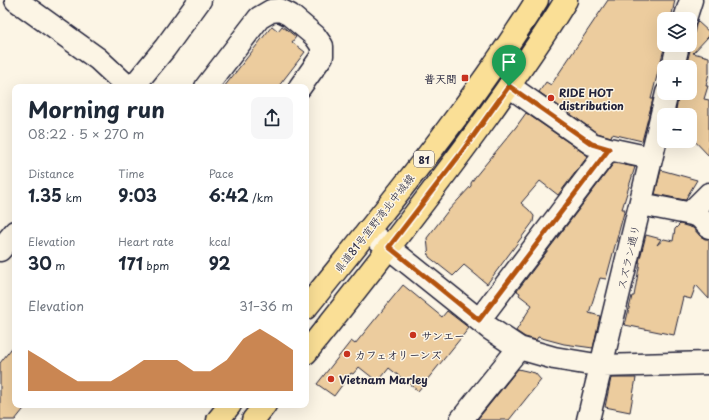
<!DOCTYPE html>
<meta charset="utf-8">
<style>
body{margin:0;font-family:"Playpen Sans","Klee One",sans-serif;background:#f6f6f7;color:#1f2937;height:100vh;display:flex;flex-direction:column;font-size:15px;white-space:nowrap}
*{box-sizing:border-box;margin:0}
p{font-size:13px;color:#747a83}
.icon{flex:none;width:22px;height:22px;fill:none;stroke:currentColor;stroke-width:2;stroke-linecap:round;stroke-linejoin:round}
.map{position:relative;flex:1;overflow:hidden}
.side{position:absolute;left:12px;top:84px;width:297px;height:324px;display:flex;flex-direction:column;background:#fff;border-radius:8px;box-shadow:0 4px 16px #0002}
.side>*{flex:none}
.controls{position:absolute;left:657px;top:12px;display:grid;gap:8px}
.controls a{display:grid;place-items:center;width:40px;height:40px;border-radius:8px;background:#fff;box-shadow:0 4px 16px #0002;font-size:20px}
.pin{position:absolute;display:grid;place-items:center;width:34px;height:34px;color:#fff;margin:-41px -17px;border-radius:50% 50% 50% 0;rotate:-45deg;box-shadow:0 0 4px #0007}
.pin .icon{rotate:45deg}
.round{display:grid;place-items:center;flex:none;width:42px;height:42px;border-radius:8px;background:#f6f6f7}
.overview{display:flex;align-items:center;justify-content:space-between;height:68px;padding:0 16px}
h1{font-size:22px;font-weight:700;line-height:30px}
.figures{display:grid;grid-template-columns:repeat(3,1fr);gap:6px;height:68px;padding:4px 16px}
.figures div{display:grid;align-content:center}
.figures b{font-size:17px;font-weight:700}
.figures small{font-size:11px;font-weight:400}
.figures p{font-size:11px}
.chart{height:112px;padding:8px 16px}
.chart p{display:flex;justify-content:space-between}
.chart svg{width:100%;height:72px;margin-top:4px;fill:#b45309;opacity:.7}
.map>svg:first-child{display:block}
.building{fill:#eccc9e;stroke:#22223b}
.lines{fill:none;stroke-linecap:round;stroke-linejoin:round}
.minor-casing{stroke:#22223b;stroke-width:25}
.major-casing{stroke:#22223b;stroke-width:25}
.minor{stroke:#fcf5e5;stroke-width:22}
.major{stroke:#fadf96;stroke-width:22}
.route-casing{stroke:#fff;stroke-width:8}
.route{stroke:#b45309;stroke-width:5}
.poi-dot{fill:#c8321e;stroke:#fcf5e5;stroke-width:1.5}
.labels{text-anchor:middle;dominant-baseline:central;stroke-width:3;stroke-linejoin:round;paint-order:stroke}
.shield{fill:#fcf5e5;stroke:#63616e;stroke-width:1}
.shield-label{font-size:10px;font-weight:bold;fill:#22223b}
.poi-label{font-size:11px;font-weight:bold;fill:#22223b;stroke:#fcf5e5;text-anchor:start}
.street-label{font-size:11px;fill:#22223b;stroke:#fcf5e5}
</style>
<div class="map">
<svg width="709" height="420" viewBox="0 0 709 420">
<rect width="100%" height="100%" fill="#fcf5e5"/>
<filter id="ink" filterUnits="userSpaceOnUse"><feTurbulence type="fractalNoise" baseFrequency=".025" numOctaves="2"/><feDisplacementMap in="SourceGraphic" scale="8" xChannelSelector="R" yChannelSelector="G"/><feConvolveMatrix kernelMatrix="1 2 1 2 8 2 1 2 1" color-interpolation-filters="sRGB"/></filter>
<g filter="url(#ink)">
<path class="building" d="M608 0H675L671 19H664L665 45 651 99H653L642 141 612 134 611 137 597 133 539 92 546 82 551 85Z
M697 21 709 32V36L693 53 709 57V73L706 86H708L704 99 709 100V156L690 136V115H675L679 93H690V67H686Z
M272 26 278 31 282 26 296 37 292 42 305 52 278 87H224Z
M526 113 588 156 558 195 540 181 521 203 529 210 534 216 533 222 487 284 464 265 453 276 429 257 427 238 447 212 471 186V183L475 177 516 127Z
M614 163 635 167 622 209H625L606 279 600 278 589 313 600 316 593 348 564 344 538 337 536 340 525 337 516 331 532 305 519 295 520 293 517 291Z
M661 170 697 180 685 200 655 194Z
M680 224 693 228 700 236 705 239H709V299L696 285 691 299 683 297 674 335 625 325 632 296H634L640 262H639L646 235 661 239 657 245 664 239 673 241 675 229Z
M403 285 442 317 447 311 469 328 418 391 389 368 378 382 359 367 353 374 351 373 334 396 317 384 351 341 355 344Z
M15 344V405H27L15 420H0V363Z
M518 369 535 373 541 380 509 420H477Z
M611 378H636L630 412 605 407Z"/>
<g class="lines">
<defs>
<path id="minor" d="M16 0 98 59 128 87
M685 19 691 0
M673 67 678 45
M509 86 592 144 609 149
M133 87 165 48 200 0
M206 87 259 18 271 11 280 10 290 15 315 36 322 46V56L300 87
M641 204 692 214 700 217 709 227
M692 214 695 208 709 194
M368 231 489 328 519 348 554 358 602 366 709 363
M0 250 15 232
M479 320 609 149 651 158
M461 420 519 348
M588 420 667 93"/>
<path id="major" d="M306 308C386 208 469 109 537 0
M306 353C369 274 431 195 490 113 516 76 543 39 566 0
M218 420 230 405
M253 420 265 405"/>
</defs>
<use href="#minor" class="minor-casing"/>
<use href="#major" class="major-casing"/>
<use href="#minor" class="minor"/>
<use href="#major" class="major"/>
</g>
</g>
<g class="lines" filter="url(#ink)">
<defs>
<path id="route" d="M509 86 592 144 609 149 479 320 389 247 459 156Z"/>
</defs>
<use href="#route" class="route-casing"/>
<use href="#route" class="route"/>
</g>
<g class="poi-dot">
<rect x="461" y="74" width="8" height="8" rx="2"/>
<circle cx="551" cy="98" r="4"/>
<circle cx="413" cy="335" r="4"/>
<circle cx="347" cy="354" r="4"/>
<circle cx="331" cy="379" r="4"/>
</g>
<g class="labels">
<rect class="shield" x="414" y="151" width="20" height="16" rx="3"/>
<g class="shield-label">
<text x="424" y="159">81</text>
</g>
<g class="poi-label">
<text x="457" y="78" text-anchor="end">普天間</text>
<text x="559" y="92">RIDE HOT<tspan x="559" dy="13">distribution</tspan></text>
<text x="421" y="335">サンエー</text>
<text x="355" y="354">カフェオリーンズ</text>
<text x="339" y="379">Vietnam Marley</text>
</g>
<g class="street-label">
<text transform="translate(374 223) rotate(-52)">県道81号宜野湾北中城線</text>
<text transform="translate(628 257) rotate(-77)">スズラン通り</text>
</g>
</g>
</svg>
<div class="controls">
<a><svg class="icon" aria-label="layers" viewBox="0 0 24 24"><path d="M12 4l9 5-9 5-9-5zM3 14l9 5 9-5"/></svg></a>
<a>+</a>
<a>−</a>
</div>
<div class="pin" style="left:509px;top:86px;background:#1e9e55"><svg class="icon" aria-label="arrive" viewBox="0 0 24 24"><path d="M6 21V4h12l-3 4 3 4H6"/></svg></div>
<section class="side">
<div class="overview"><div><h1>Morning run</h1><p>08:22 · 5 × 270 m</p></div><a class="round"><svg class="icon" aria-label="share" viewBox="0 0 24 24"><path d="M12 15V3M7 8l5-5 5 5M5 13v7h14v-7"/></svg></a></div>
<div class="figures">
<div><p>Distance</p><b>1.35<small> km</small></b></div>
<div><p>Time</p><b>9:03</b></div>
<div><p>Pace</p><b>6:42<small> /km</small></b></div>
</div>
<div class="figures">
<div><p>Elevation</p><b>30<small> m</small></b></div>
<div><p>Heart rate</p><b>171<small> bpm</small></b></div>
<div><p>kcal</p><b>92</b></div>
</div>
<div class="chart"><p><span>Elevation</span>31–36 m</p>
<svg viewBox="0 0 160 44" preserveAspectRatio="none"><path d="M0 44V19L10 25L20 32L30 38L40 38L50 38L60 32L70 25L80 25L90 25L100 32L110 32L120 25L130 12L140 6L150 12L160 19V44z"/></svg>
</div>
</section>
</div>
